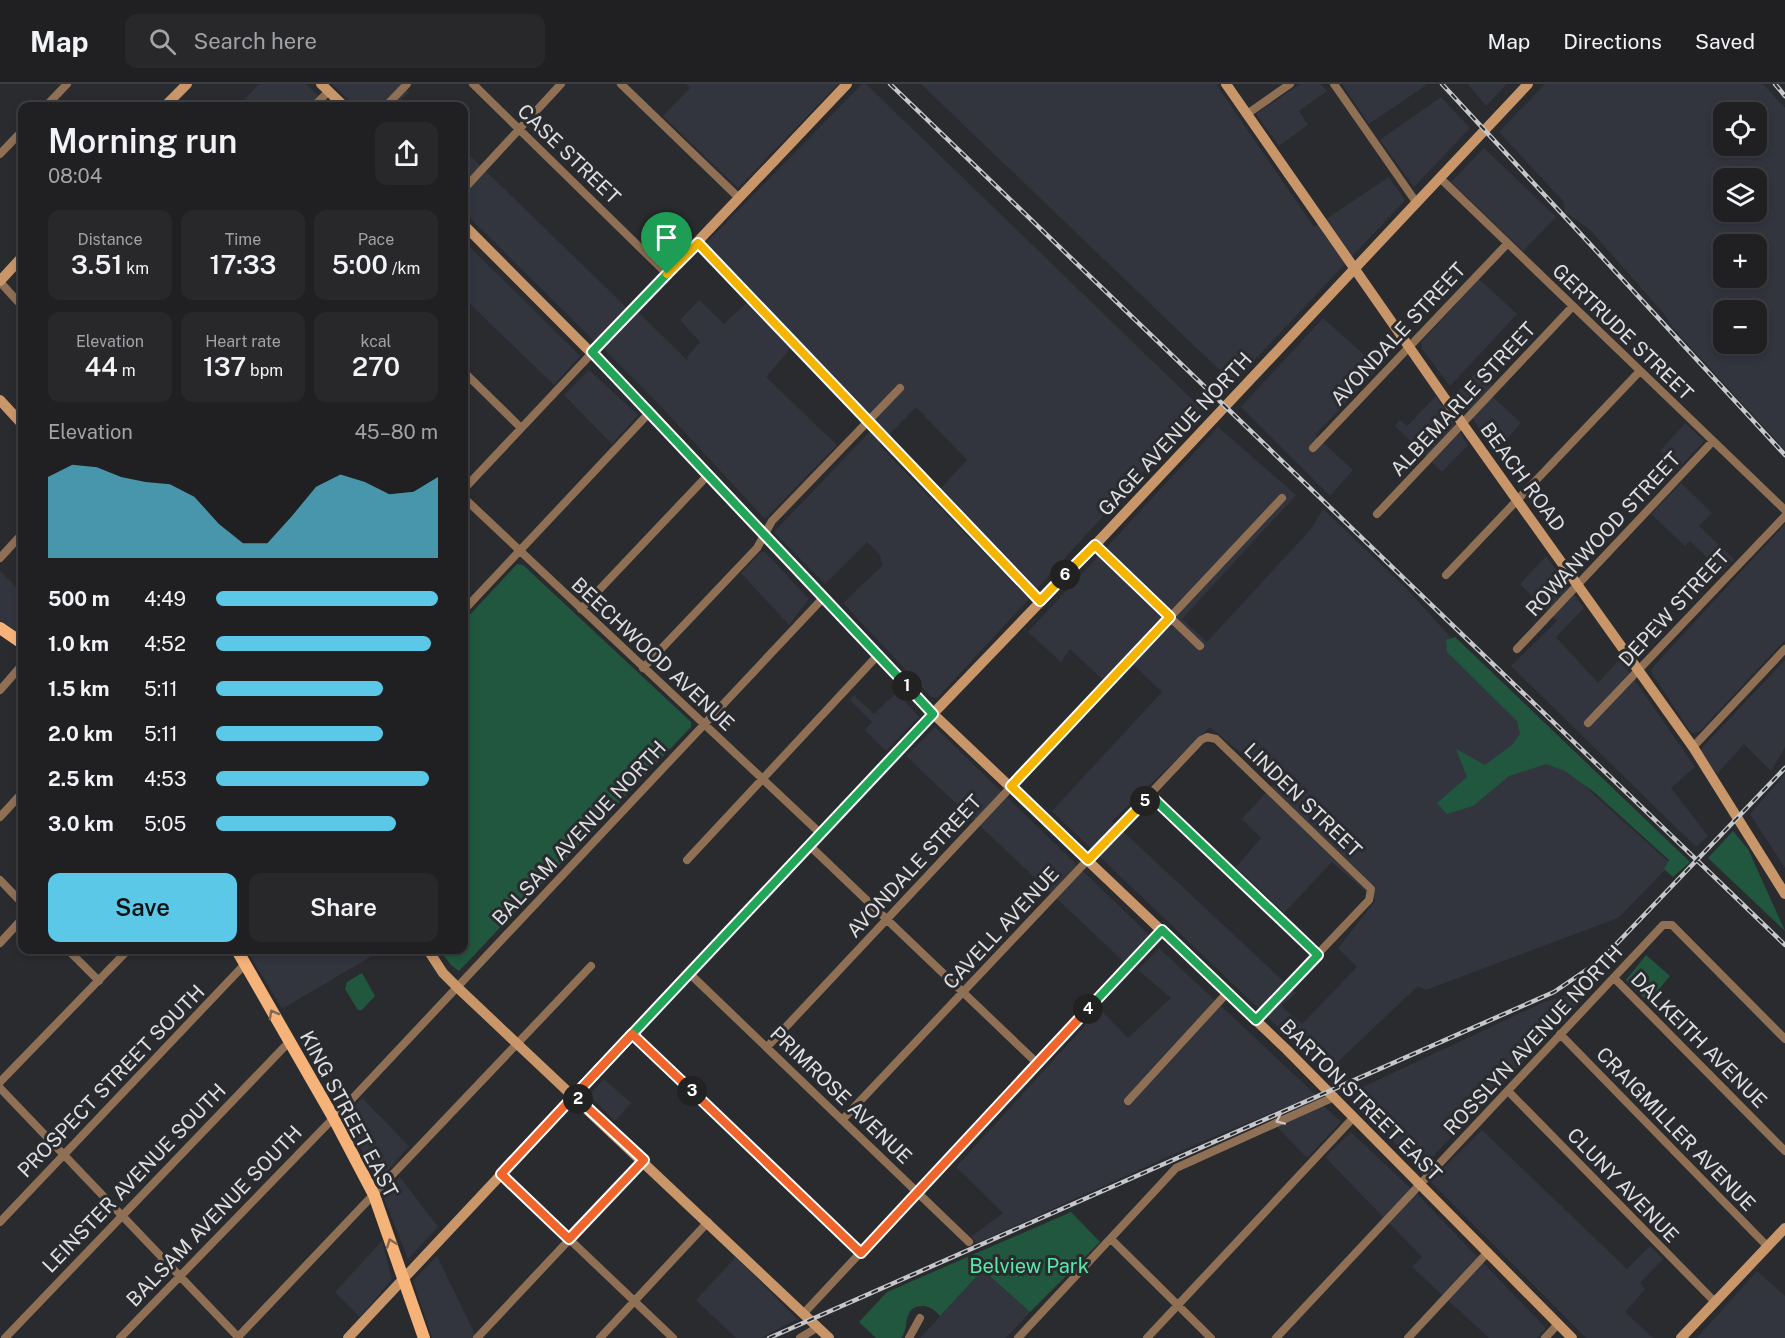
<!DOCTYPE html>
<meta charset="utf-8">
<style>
body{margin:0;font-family:"Public Sans",sans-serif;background:#28282b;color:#f1f3f6;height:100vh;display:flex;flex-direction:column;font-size:22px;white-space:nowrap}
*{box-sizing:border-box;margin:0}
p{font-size:20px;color:#a2a3a6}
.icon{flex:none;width:33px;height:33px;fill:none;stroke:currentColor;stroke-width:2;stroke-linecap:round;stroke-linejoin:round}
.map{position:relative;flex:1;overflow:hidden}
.sheet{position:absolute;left:18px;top:18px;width:450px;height:852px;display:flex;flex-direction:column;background:#202023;border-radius:12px;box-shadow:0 3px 9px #0003,0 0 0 2px #3d3e41}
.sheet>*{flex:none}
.controls{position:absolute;left:1713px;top:18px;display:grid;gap:12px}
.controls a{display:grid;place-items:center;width:54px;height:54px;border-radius:12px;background:#202023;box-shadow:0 3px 9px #0003,0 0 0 2px #3d3e41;font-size:30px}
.pin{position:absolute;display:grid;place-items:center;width:51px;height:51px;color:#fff;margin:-62px -26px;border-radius:50% 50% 50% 0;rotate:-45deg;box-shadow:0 0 6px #0007}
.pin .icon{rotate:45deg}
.km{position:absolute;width:30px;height:30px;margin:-15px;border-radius:50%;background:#222;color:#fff;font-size:16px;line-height:30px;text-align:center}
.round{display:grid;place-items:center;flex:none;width:63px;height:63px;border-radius:12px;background:#28282b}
.headline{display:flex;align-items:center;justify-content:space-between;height:102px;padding:0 30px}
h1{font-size:33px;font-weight:600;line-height:45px}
.metrics{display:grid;grid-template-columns:repeat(3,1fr);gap:9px;height:102px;padding:6px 30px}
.metrics div{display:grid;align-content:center;border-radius:12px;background:#28282b;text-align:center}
.metrics b{font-size:26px;font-weight:600}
.metrics small{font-size:16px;font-weight:400}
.metrics p{font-size:16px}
.chart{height:168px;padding:12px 30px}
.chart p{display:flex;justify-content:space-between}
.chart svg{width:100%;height:108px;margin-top:6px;fill:#5ac8e6;opacity:.7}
.action{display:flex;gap:12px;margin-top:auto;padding:12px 30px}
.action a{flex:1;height:69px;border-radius:12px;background:#5ac8e6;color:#111;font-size:24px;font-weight:600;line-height:69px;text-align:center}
.action a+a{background:#28282b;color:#f1f3f6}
ul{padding:0 30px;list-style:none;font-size:20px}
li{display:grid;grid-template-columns:96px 72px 1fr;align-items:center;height:45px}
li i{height:15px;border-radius:8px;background:#5ac8e6}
header{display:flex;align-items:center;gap:36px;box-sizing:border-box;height:84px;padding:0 30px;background:#202023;border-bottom:2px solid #3d3e41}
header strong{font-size:28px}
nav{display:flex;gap:33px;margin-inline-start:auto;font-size:21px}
.search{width:420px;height:54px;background:#28282b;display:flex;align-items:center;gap:15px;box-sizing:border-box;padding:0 21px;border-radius:12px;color:#a2a3a6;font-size:22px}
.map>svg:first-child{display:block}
.built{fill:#32353e;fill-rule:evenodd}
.green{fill:#21573e}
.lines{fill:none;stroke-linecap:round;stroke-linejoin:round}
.street{stroke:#8f7055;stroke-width:8}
.secondary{stroke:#c9966a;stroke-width:10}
.primary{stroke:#f5b37a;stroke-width:12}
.rail-casing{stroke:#c7c8cb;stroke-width:4.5}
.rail{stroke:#2a2b2f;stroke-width:2;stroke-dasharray:7;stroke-linecap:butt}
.oneway{stroke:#856851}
.oneway2{stroke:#cac3bf}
.split-1-casing{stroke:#fff;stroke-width:12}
.split-2-casing{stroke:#fff;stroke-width:12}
.split-3-casing{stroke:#fff;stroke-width:12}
.split-4-casing{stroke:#fff;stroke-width:12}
.split-5-casing{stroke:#fff;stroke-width:12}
.split-6-casing{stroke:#fff;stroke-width:12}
.split-7-casing{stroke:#fff;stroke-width:12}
.split-1{stroke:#22a559;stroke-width:8}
.split-2{stroke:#22a559;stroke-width:8}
.split-3{stroke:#f0652b;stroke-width:8}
.split-4{stroke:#f0652b;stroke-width:8}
.split-5{stroke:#22a559;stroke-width:8}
.split-6{stroke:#f5b400;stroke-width:8}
.split-7{stroke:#f5b400;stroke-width:8}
.labels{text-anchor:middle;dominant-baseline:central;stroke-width:6;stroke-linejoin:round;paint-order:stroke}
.street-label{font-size:20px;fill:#dedfe2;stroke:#2a2b2f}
.park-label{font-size:20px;fill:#5ae9a9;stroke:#2a2b2f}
</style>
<header>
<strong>Map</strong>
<div class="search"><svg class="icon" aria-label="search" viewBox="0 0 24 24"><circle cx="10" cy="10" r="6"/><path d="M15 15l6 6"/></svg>Search here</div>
<nav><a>Map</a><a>Directions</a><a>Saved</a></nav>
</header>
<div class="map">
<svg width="1785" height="1254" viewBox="0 0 1785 1254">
<rect width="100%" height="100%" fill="#2a2b2f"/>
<path class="built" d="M259 0H306L319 12 309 22H238Z
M332 0H401L409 8 400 17 405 22H356Z
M686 0H838L738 104 663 32 690 4Z
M862 0H866L1201 324 1037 505 941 404 967 376 916 323 879 361 1029 515 937 614 931 613 843 519 882 482 880 471 867 458 825 500 774 448 877 340 705 160Z
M921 0H1216L1314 143 1389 93 1405 116 1233 299Z
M1300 0H1321L1327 7 1299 27 1308 41 1279 62 1256 30Z
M1342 0H1428L1369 40Z
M1468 0H1507L1486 22Z
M1545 0H1763L1785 24V366L1671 242 1665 231 1590 146 1565 128 1563 117 1499 48ZM1724 28H1756V62H1724ZM1724 94H1756V128H1724ZM1756 160V194H1724V160ZM1724 226H1756V260H1724Z
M1441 13 1470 44 1414 103 1380 56Z
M1484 64 1556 133 1523 167 1451 98Z
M464 66 627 224 594 257 464 128Z
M464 157 580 272 554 301 464 214Z
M1479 195 1517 230 1450 302 1422 265 1421 258Z
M699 216 724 240 747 218 790 265 766 293 837 361 765 435 653 314 604 265 639 229 688 277 687 273 700 258 680 236Z
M1323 234 1379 284 1315 351 1353 386 1330 412 1241 323Z
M589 286 638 331 612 360 564 311Z
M1477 287 1491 300 1494 314 1521 339 1495 369 1456 309Z
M1436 312 1468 361 1442 388 1395 342 1400 336 1407 342Z
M1685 339 1704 357 1678 385 1660 367Z
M1218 343 1296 411 1182 535 1207 558 1311 445 1323 425 1407 505 1592 709 1671 780 1618 834 1426 906 1418 902 1326 989 1052 727 1162 608 1126 574 1105 598 1070 565 1061 578 1028 548ZM1210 643 1276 698 1242 735 1261 754 1236 783 1284 829 1332 778 1376 816 1338 864 1357 883 1302 940 1281 922 1296 909 1112 737Z
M1681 399 1712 429 1699 442 1734 475 1722 488 1690 457 1685 462 1651 430Z
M1785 440V556L1699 648 1691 649 1651 588 1652 584Z
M761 468H765L809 515 789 541 741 489Z
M1546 472 1584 524 1556 553 1598 599 1620 575 1695 683 1671 704 1708 752 1696 763 1511 582 1557 537 1520 500Z
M0 487 22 509V550L0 537Z
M1785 576V663L1771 687 1744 660 1717 690 1699 667Z
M897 608 919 633 886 667 865 646 872 638 850 616 854 611 874 630Z
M935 643 1150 852 1125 879 906 672Z
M1785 690V784L1750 730Z
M1159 864 1316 1011 1194 1061 977 1159 971 1153 1003 1129 956 1083 1100 925 1128 954 1171 914 1138 886Z
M247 866H382L282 925Z
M1594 903 1421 1085 1346 1011 1544 918Z
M604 995 631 1019 615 1037 589 1011Z
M362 1014 409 1062 380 1096 343 1035Z
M1323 1021 1341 1038 1307 1074 1277 1043Z
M1482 1046 1627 1185 1650 1162 1663 1175 1640 1199 1645 1205 1625 1228 1653 1254H1586L1430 1097Z
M1351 1048 1420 1113 1546 1244 1537 1254H1489L1412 1183 1422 1173 1325 1073Z
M400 1093 438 1143 408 1175 383 1112Z
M382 1157 392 1195 360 1233 335 1208Z
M437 1172 476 1252 474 1254H432L413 1197Z
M736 1173 797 1235 761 1254H736L696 1216Z
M983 1186 1030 1228 1006 1254H920Z
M1757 1187 1785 1212V1254H1697Z"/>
<path class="green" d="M517 480 523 481 691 638V643L459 887 451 881 439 866H464V537Z
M1455 553 1690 778 1673 793 1664 785 1669 776 1594 708 1565 687 1546 680 1509 692 1473 722 1447 730 1437 719 1467 693 1456 665 1485 681 1512 661 1520 650 1517 637 1447 568 1446 556Z
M1733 747 1748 765 1785 847 1708 774Z
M1646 871 1670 892 1648 918 1626 896Z
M362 889 375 912 362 926H358L345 905 347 898Z
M1071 1128 1100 1158 1030 1228 983 1186 940 1232C936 1227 931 1223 924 1222 901 1221 910 1245 901 1254H876L859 1238 887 1208Z"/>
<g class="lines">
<path class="street" d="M473 0 667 190
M621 0 739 114
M1334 0 1416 118
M46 22 67 0
M314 22 329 7
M386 22 407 0
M1247 30 1290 0
M0 70 22 47
M1440 94 1785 426
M464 105 561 0
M698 159 1040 517
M0 198 22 222
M464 288 521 344
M1313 364 1507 160
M464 405 592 269
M464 414 821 750
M1377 430 1573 222
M1095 461 1200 562
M0 474 22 450
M1446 491 1639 288
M581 525 708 391
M464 526 650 328
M1517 565 1713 357
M643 584 757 464 772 437 900 304
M0 606 22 581
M1588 639 1785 432
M1693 663 1785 565
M1150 711 1318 871
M0 733 22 709
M810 762 1038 980
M687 776 878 571
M0 796 22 819
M0 859 22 835
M68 866 99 897
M689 889 969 1158
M1614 894 1785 1067
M632 950 861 1169
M1560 950 1768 1163
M767 963 1282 414
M0 998 128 866
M0 1004 239 1254
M1508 1007 1715 1218
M1128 1017 1227 909
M843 1035 1201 656 1207 653 1216 655 1371 805 1369 816 1256 935
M501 1090 673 1254
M0 1138 245 880
M1111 1155 1211 1254
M804 1229 1162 846
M5 1254 289 958
M120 1254 352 1015 824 513
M237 1254 591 882
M477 1254 644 1076
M600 1254 708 1138
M800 1254 818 1243
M909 1254 920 1234
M1018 1254 1176 1084 1334 1013
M1147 1254 1354 1033
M1276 1254 1663 841H1672L1785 955
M1408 1254 1488 1168
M1545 1254 1558 1240"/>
<path class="secondary" d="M321 0 344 22
M1226 0 1462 339 1693 663 1785 810
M165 22 187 0
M464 141 650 328 925 622 1286 965 1572 1254
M0 197 22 173
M592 269 847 0
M0 316 22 340
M428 866 443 889 457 903 829 1254
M348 1254 926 637 1095 461 1528 0
M1681 1254 1785 1144"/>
<path class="primary" d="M0 544 22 559
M237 866 333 1033 374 1111 424 1254"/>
<defs>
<path id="rail" d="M890 0 1785 861
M1442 0 1785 371
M1775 0 1785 12
M769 1254 1554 908 1601 876 1785 684"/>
</defs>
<use href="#rail" class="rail-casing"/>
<use href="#rail" class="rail"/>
</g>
<defs><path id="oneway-chevron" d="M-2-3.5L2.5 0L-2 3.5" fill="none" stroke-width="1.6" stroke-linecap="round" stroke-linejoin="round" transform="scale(1.5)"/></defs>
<g class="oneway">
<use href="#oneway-chevron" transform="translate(273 930) rotate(-119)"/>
<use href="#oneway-chevron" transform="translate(391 1159) rotate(-110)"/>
</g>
<use class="oneway2" href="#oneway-chevron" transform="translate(1280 1036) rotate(156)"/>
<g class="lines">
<defs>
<path id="split-1" d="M667 190 592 268 907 602"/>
<path id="split-2" d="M578 1015 574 1012 933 630 907 602"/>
<path id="split-3" d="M578 1015 644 1076 569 1155 501 1090 632 950 692 1007"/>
<path id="split-4" d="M692 1007 861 1169 1088 925"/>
<path id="split-5" d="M1088 925 1162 846 1256 936 1318 871 1150 711 1145 717"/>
<path id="split-6" d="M1065 491 1095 461 1170 533 1011 702 1088 776 1145 717"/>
<path id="split-7" d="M667 190 698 159 1040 517 1065 491"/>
</defs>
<use href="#split-1" class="split-1-casing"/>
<use href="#split-2" class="split-2-casing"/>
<use href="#split-3" class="split-3-casing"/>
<use href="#split-4" class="split-4-casing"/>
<use href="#split-5" class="split-5-casing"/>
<use href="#split-6" class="split-6-casing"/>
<use href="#split-7" class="split-7-casing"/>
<use href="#split-1" class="split-1"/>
<use href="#split-2" class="split-2"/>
<use href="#split-3" class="split-3"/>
<use href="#split-4" class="split-4"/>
<use href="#split-5" class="split-5"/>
<use href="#split-6" class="split-6"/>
<use href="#split-7" class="split-7"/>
</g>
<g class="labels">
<g class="street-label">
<text transform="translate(569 70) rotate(44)">CASE STREET</text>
<text transform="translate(1623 248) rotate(44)">GERTRUDE STREET</text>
<text transform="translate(1398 250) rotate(-47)">AVONDALE STREET</text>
<text transform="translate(1463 315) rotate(-47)">ALBEMARLE STREET</text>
<text transform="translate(1175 350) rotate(-47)">GAGE AVENUE NORTH</text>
<text transform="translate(1523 393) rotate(54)">BEACH ROAD</text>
<text transform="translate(1603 450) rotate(-47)">ROWANWOOD STREET</text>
<text transform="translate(1674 524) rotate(-47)">DEPEW STREET</text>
<text transform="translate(653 570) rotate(43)">BEECHWOOD AVENUE</text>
<text transform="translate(1303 716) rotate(44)">LINDEN STREET</text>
<text transform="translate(579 749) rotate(-47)">BALSAM AVENUE NORTH</text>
<text transform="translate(914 782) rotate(-47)">AVONDALE STREET</text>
<text transform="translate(1001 844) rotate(-47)">CAVELL AVENUE</text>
<text transform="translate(1533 956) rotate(-47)">ROSSLYN AVENUE NORTH</text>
<text transform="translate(1699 956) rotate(45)">DALKEITH AVENUE</text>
<text transform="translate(111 997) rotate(-46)">PROSPECT STREET SOUTH</text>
<text transform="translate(841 1011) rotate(44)">PRIMROSE AVENUE</text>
<text transform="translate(1361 1016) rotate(45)">BARTON STREET EAST</text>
<text transform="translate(349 1030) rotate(62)">KING STREET EAST</text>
<text transform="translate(1676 1045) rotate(46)">CRAIGMILLER AVENUE</text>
<text transform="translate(134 1094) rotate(-46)">LEINSTER AVENUE SOUTH</text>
<text transform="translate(1623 1101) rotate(46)">CLUNY AVENUE</text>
<text transform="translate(214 1132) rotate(-46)">BALSAM AVENUE SOUTH</text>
</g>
<g class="park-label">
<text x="1029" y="1182">Belview Park</text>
</g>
</g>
</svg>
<div class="controls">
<a><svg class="icon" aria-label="locate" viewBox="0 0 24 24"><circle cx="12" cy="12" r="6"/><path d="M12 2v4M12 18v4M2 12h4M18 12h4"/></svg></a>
<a><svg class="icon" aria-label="layers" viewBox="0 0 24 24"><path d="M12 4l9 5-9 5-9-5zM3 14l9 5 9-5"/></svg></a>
<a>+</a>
<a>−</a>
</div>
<div class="pin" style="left:667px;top:190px;background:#1e9e55"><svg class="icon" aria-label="arrive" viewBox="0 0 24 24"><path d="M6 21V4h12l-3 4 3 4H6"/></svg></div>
<b class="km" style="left:907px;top:602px">1</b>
<b class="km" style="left:578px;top:1015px">2</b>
<b class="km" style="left:692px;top:1007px">3</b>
<b class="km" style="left:1088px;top:925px">4</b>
<b class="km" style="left:1145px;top:717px">5</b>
<b class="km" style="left:1065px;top:491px">6</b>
<section class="sheet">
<div class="headline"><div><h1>Morning run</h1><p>08:04</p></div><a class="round"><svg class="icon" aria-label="share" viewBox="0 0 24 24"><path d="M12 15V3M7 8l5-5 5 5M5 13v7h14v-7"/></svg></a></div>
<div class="metrics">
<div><p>Distance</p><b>3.51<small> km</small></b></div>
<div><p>Time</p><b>17:33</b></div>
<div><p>Pace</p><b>5:00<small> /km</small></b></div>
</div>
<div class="metrics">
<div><p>Elevation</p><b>44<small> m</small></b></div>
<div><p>Heart rate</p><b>137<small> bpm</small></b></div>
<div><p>kcal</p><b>270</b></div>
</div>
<div class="chart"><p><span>Elevation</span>45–80 m</p>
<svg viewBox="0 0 160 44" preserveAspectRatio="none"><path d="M0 44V11L10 6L20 7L30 11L40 13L50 14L60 19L70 30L80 38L90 38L100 27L110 15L120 10L130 13L140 18L150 17L160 11V44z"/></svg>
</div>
<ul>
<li><b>500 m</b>4:49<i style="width:100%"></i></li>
<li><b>1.0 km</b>4:52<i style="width:97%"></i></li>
<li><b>1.5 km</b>5:11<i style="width:75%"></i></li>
<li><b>2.0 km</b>5:11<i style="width:75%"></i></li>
<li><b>2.5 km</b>4:53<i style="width:96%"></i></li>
<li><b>3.0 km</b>5:05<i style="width:81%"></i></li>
</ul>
<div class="action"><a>Save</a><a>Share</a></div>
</section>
</div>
